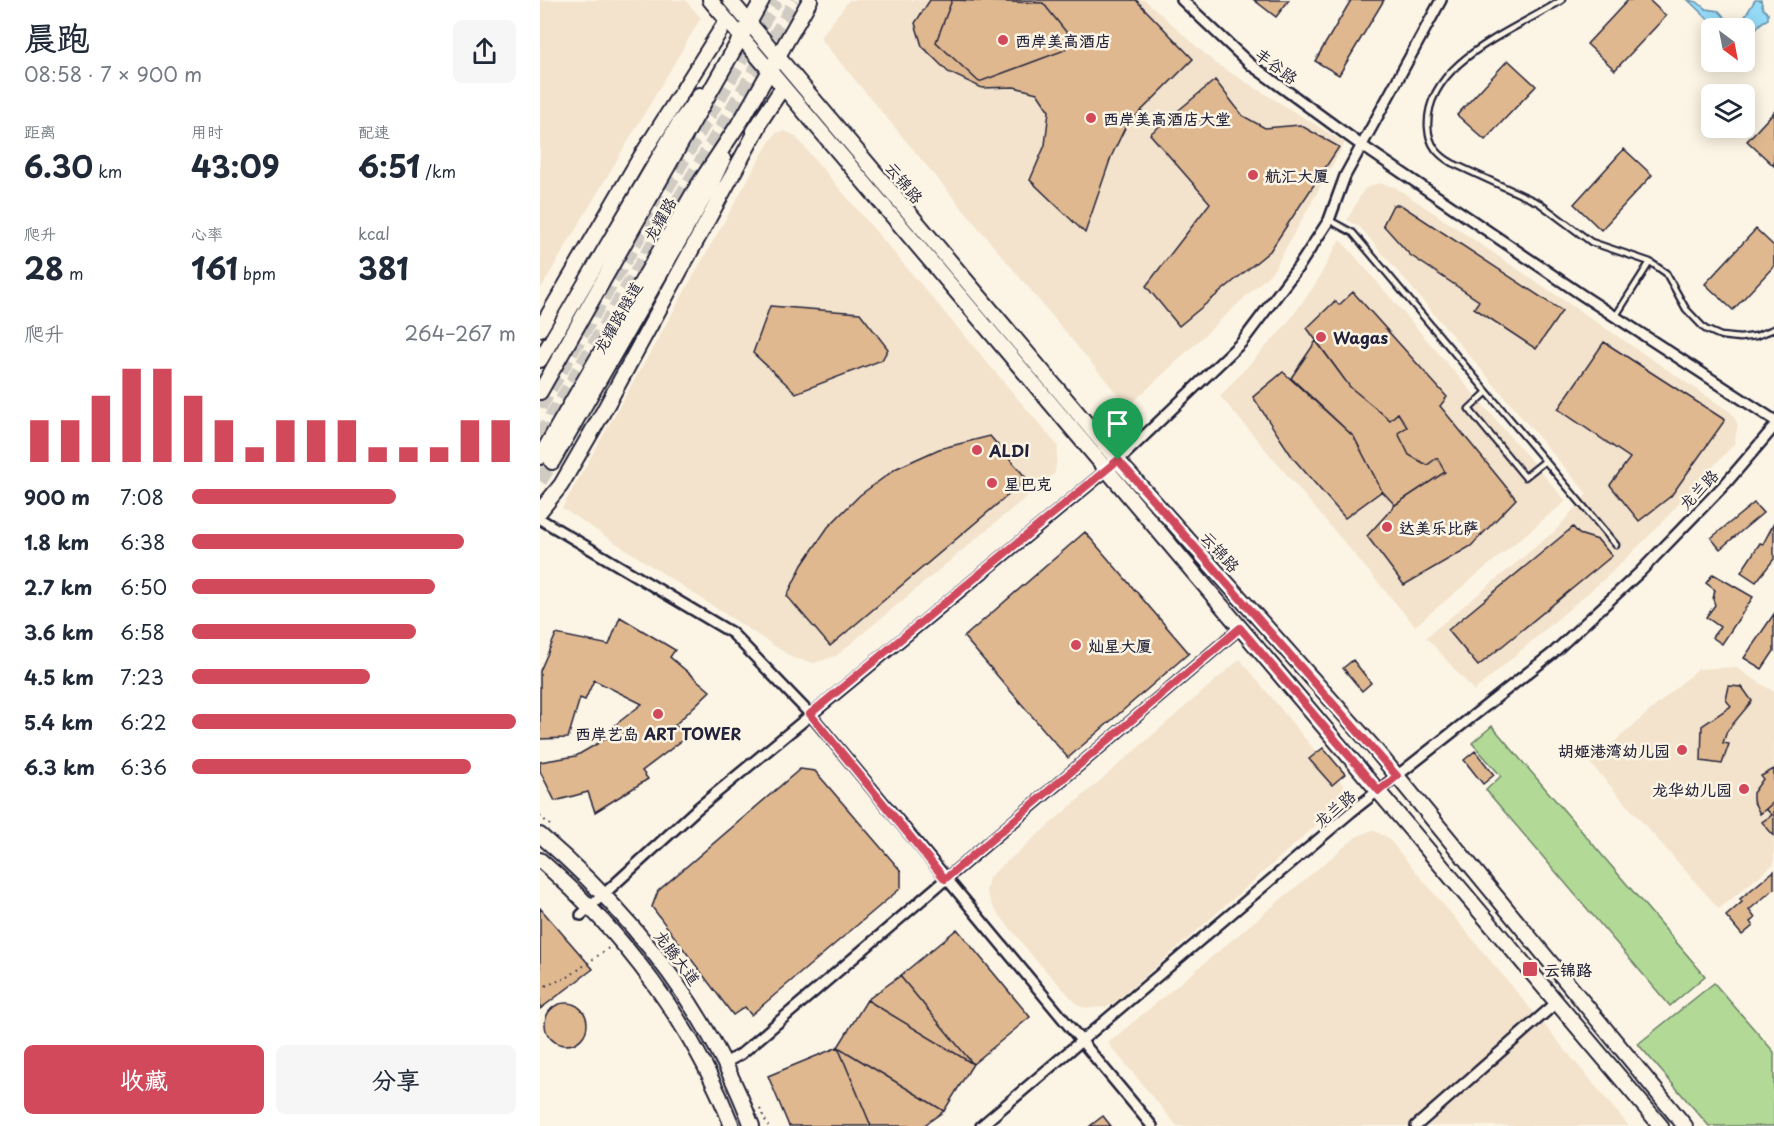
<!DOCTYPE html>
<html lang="zh">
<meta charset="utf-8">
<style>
body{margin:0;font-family:"Playpen Sans","LXGW WenKai TC",sans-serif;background:#f6f6f7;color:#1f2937;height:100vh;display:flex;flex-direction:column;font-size:22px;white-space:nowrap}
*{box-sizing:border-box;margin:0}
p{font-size:20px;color:#747a83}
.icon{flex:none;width:33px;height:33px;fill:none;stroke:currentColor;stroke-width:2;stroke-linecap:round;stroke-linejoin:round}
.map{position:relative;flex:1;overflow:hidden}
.sheet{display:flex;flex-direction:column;background:#fff;width:540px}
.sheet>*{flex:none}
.needle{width:39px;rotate:148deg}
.fabs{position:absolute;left:1161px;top:18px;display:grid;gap:12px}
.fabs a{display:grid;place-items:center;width:54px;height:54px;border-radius:9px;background:#fff;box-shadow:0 3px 15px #0003;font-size:30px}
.pin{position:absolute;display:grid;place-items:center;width:51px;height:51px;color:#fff;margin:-62px -26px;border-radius:50% 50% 50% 0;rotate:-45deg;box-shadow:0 0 6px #0007}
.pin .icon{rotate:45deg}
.round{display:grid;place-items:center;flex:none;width:63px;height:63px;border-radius:9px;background:#f6f6f7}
.head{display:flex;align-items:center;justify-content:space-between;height:102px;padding:0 24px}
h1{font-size:33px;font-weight:700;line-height:45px}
.metrics{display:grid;grid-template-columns:repeat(3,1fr);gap:9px;height:102px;padding:6px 24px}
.metrics div{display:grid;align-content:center}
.metrics b{font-size:30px;font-weight:700}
.metrics small{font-size:16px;font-weight:400}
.metrics p{font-size:16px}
.chart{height:168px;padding:12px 24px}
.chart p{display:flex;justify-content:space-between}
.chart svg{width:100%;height:108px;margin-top:6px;stroke:#d1495b;stroke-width:6}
.primary-button{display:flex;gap:12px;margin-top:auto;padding:12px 24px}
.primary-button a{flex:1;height:69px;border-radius:9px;background:#d1495b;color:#fff;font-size:24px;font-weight:700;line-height:69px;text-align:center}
.primary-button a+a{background:#f6f6f7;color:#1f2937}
ul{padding:0 24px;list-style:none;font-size:20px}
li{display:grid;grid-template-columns:96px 72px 1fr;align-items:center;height:45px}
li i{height:15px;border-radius:8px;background:#d1495b}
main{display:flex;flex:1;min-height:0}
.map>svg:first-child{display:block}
.built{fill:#f3e3cc}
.green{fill:#b2da96;stroke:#6a7e68;stroke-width:1.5}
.water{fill:#95dbf7;stroke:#6791ac;stroke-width:1.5}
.building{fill:#dfb890;stroke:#22223b;stroke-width:1.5}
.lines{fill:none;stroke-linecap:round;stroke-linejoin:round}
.secondary-tunnel{stroke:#d0cbc3;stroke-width:14;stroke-dasharray:14 7;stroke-linecap:butt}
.lane-casing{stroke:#22223b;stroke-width:9}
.street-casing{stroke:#22223b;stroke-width:14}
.secondary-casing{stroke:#22223b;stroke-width:18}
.path{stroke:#22223b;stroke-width:2;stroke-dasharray:1.5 4.5;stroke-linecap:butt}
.lane{stroke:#fcf5e5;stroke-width:4.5}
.street{stroke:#fcf5e5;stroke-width:9}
.secondary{stroke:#fcf5e5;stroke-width:14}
.route-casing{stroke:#fff;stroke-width:12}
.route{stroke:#d1495b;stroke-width:8}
.poi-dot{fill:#d1495b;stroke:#fcf5e5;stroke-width:2}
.labels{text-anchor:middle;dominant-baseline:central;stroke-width:5;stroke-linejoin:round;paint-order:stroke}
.poi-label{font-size:16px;font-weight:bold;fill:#22223b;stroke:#fcf5e5;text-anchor:start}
.street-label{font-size:16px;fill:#22223b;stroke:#fcf5e5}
</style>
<main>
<section class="sheet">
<div class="head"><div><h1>晨跑</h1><p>08:58 · 7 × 900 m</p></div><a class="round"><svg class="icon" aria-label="share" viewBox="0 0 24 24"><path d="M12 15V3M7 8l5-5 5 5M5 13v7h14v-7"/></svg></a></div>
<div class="metrics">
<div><p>距离</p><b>6.30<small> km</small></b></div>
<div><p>用时</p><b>43:09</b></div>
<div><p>配速</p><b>6:51<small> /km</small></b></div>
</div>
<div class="metrics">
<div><p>爬升</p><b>28<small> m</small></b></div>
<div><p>心率</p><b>161<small> bpm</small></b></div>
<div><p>kcal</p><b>381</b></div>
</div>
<div class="chart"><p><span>爬升</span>264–267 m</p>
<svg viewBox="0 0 160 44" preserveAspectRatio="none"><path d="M5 44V27M15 44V27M25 44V17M35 44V6M45 44V6M55 44V17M65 44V27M75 44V38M85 44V27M95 44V27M105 44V27M115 44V38M125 44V38M135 44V38M145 44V27M155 44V27"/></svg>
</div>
<ul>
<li><b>900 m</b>7:08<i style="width:63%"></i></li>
<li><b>1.8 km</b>6:38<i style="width:84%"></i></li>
<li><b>2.7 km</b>6:50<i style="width:75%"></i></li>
<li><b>3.6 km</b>6:58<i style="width:69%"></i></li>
<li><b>4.5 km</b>7:23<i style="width:55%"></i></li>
<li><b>5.4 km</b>6:22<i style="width:100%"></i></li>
<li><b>6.3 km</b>6:36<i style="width:86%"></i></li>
</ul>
<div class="primary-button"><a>收藏</a><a>分享</a></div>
</section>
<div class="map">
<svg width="1234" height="1126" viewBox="0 0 1234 1126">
<rect width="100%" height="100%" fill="#fcf5e5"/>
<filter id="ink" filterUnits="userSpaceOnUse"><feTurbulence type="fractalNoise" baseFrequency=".0167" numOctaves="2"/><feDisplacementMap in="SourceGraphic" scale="12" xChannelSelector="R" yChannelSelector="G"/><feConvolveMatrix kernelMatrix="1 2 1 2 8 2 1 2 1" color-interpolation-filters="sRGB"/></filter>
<g filter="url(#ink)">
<path class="built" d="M0 0H145L161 18 0 290Z
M309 0H605L675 63 805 143 733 271 588 407 280 38Z
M245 131 255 136 518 446 515 473 296 656 274 663 253 658 22 508 228 144 236 133Z
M838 183 855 187 1192 413 1198 425 1194 444 1114 531 1070 574 934 691 886 637 1016 530 1047 494 820 227 807 220 824 189Z
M800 239 1026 501 875 626 680 396 746 325 775 285Z
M700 659 804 786 805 800 578 1000 567 1007 547 1008 539 1006 494 958 453 907 446 891 449 877Z
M1195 667 1234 692V864L1179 909 1050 763 1158 669Z
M832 830 847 837 1089 1126H637L568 1043 816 837Z"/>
<path class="green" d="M952 726 1165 976 1130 1006 946 790 961 776 932 743Z
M1174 983 1234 1052V1126H1169L1098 1044Z"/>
<path class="water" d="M1148 0 1157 2 1166 9 1179 11 1188 21 1195 23 1197 28H1177Z
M1215 0H1221L1223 9 1228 13V19C1215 25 1212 34 1212 48H1205L1204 28H1198Z"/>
<path class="building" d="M390 0H596L653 59 586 126 571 157 545 233 490 180 505 145 509 111 497 93 474 87 442 88 408 72 382 46 375 23Z
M412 0 503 3 531 38 525 50 439 82 396 42Z
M714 0H749L736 17Z
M811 0H844L799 75 775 61Z
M1088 0H1109L1126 16 1075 70 1047 44Z
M968 60 996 86 945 140 917 115Z
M675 80 703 116 725 128 760 125 799 147 730 251 639 326 606 286 670 203 610 134Z
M1234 112V166L1207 141Z
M1084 149 1112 175 1061 230 1034 204Z
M853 205H861L1022 311 996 349 934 308 939 301 870 255 843 225Z
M1216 229 1234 246V266L1193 310 1165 284Z
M813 292 907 397 900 406 976 499 931 546 864 585 827 536 855 505 905 472 897 458 887 465 869 455 858 433 867 427 858 413 850 420 810 387 767 328 795 301 799 305Z
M230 306 320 313 348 349 342 360 256 393 213 353Z
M776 341 810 387 850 420 858 413 867 427 858 433 869 455 887 465 897 458 905 472 855 505 842 491 814 437 751 378Z
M1064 342 1185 420 1131 496 1099 521 1070 485 1090 458 1018 409Z
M743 372 814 437 842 491 805 518 753 458 713 397Z
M450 436 487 479 290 646 247 596 262 565 288 527 320 495 357 468 399 449Z
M1214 503 1223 513 1180 549 1171 538Z
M1234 523V559L1216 582 1201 572 1220 543 1223 544Z
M1033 527 1039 534 1058 540 1072 556 938 666 908 630Z
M545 532 649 653 528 758 424 637Z
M1173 574 1213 597 1182 644 1172 637 1180 627 1166 617 1175 605 1173 599 1175 590 1166 583Z
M1234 614V651L1222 669 1204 658Z
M80 617 135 650 130 657 170 691 135 725 148 736 102 771 108 779 55 812 48 792 15 801 0 771V762L36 756 74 734 70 729 102 704 54 680 45 700 40 698 28 738 0 739V671L16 634 69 645Z
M813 660 831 683 822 691 803 668Z
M1189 686 1202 687 1212 701 1187 731 1183 743 1189 744 1182 764 1161 761 1162 726 1191 706 1186 700Z
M783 748 805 774 792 785 769 759Z
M935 751 954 775 943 784 924 760Z
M260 769 275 771 361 871V888L211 1015 205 1007 193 1015 112 907 118 891Z
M1234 769V802L1220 814 1213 800V793L1223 779 1221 776Z
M1234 802V836L1222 822 1232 815 1226 809Z
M1234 871V889L1209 910 1215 918 1210 922 1213 926 1202 935 1186 916 1202 902 1200 899Z
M0 908 53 969 0 1009Z
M417 929 490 1017 433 1064 360 976Z
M360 976 433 1064 327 1000Z
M327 1000 433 1064 404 1111 298 1047Z
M5 1024a21 21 0 1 1 42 0a21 21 0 1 1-42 0Z
M298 1047 331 1126H249L228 1076Z
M298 1047 404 1111 383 1126H331Z
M563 1116 571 1126H550Z"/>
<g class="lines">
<path class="secondary-tunnel" d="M0 407 236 0
M0 436 256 0
M0 481 12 462"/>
<defs>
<path id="lane" d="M1022 0C976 30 885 61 888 127 889 145 898 155 912 163L999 203 1051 242 1110 262 1126 273 1146 309 1165 329 1181 336 1200 338 1216 336 1234 329
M789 220 813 233 1076 545
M1075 317 1110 262
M947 392 929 409 985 477 1005 461"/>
<path id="street" d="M642 0 710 64 821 145 1042 295 1234 420
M0 519 192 633 270 714 612 1126
M41 915 158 808 578 461 702 342 759 266 789 220 805 176 901 0
M185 1063 201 1054 700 628
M441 1126 811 812 1013 653 1100 572 1187 482 1234 427
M876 1126 1016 1003"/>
<path id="secondary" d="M170 0 1121 1126
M190 0 578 461 834 748 1145 1126
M214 131 243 87
M0 329 98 161 187 20
M0 360 139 123 160 95
M0 392 222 0
M0 457 155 190 204 116 270 0
M12 462 170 187 183 159
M0 511 21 485 62 414 219 126
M0 835C93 915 169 1010 212 1126
M0 860C84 933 152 1023 192 1126"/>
</defs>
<use href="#lane" class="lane-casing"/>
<use href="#street" class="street-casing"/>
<use href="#secondary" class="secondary-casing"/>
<path class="path" d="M0 816 12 827
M0 988 28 977 70 947
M220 1109 228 1126"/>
<use href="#lane" class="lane"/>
<use href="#street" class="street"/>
<use href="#secondary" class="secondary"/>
</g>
</g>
<g class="lines" filter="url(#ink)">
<defs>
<path id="route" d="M578 460 857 776 839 791 700 628 405 879 270 714Z"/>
</defs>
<use href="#route" class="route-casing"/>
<use href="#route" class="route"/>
</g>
<g class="poi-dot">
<circle cx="463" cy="40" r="6"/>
<circle cx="551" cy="118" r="6"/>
<circle cx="713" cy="175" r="6"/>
<circle cx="781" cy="337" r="6"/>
<circle cx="437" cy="450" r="6"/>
<circle cx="452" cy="483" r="6"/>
<circle cx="847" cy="527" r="6"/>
<circle cx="536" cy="645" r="6"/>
<circle cx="118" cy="714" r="6"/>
<circle cx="1142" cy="750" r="6"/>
<circle cx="1204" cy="789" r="6"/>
<rect x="982" y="961" width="16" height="16" rx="3"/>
</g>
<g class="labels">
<g class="poi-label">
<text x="475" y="40">西岸美高酒店</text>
<text x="563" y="118">西岸美高酒店大堂</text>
<text x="725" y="175">航汇大厦</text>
<text x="793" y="337">Wagas</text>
<text x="449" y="450">ALDI</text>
<text x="464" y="483">星巴克</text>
<text x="859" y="527">达美乐比萨</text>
<text x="548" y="645">灿星大厦</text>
<text x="118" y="733" text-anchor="middle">西岸艺岛 ART TOWER</text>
<text x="1130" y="750" text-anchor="end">胡姬港湾幼儿园</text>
<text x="1192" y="789" text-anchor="end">龙华幼儿园</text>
<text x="1004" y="969">云锦路</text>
</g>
<g class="street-label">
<text transform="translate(737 65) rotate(37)">丰谷路</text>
<text transform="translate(365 182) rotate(50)">云锦路</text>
<text transform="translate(119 219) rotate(-60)">龙耀路</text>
<text transform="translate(77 317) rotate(-60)">龙耀路隧道</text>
<text transform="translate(1158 489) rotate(-46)">龙兰路</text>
<text transform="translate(681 551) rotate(48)">云锦路</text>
<text transform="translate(794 808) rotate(-40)">龙兰路</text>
<text transform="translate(138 957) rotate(53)">龙腾大道</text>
</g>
</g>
</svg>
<div class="fabs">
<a><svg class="needle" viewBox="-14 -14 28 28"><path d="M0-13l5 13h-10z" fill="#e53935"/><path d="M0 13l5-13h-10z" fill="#747a83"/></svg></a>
<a><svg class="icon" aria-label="layers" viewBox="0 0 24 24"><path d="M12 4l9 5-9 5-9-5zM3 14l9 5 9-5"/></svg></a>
</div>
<div class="pin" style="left:578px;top:460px;background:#1e9e55"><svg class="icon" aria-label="arrive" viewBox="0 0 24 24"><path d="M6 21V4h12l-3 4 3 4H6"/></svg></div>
</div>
</main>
